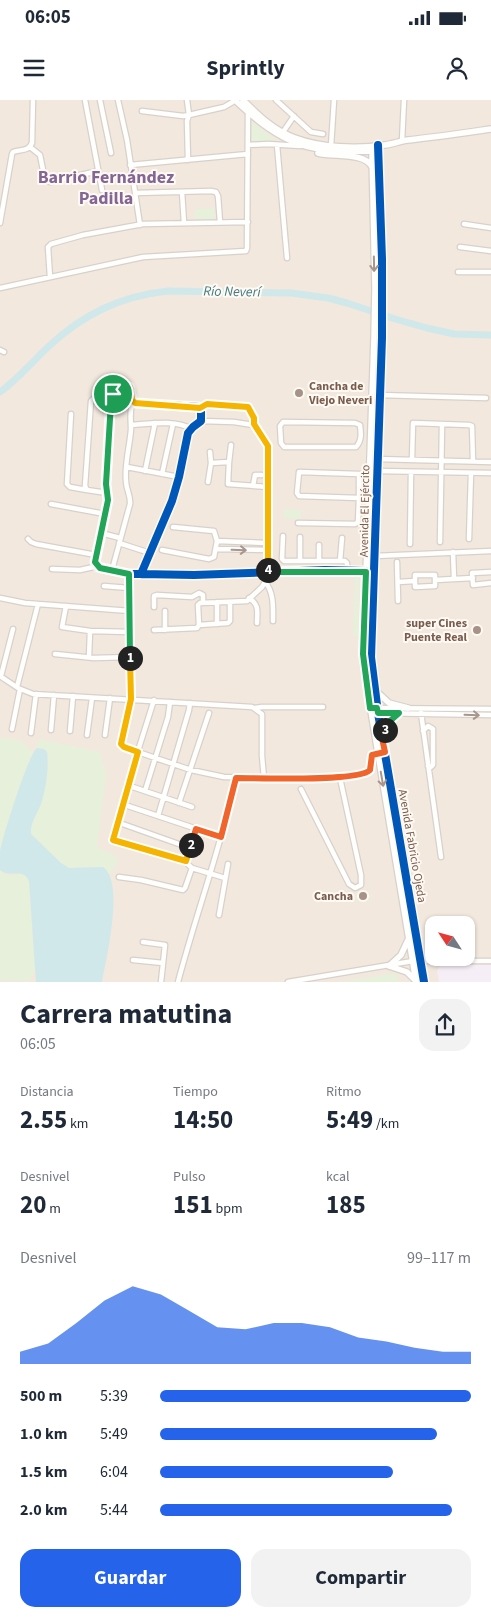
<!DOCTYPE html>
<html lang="es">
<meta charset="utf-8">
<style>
body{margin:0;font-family:"Source Sans 3",sans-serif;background:#f2f2f3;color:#1f2937;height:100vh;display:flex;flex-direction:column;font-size:19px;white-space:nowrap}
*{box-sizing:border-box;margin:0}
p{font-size:16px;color:#747a83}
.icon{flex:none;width:28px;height:28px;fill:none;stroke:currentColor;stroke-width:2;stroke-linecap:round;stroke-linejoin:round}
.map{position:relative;height:882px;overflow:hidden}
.drawer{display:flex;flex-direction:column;background:#fff;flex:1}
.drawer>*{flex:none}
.needle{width:32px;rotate:306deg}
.buttons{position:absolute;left:425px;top:816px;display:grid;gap:10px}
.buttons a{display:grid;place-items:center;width:50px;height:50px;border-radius:10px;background:#fff;box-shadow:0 1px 4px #0004;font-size:25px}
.pin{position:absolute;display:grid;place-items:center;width:42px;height:42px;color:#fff;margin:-21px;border:2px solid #fff;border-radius:50%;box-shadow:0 1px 5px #0007}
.km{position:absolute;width:25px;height:25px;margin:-12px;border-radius:50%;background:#222;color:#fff;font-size:14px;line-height:25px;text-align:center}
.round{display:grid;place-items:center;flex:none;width:52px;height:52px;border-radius:15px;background:#f2f2f3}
.overview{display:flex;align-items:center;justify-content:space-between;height:85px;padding:0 20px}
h1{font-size:28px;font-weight:700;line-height:38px}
.stats{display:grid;grid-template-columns:repeat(3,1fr);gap:8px;height:85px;padding:5px 20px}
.stats div{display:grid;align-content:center}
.stats b{font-size:25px;font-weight:700}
.stats small{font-size:14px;font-weight:400}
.stats p{font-size:14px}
.chart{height:140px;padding:10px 20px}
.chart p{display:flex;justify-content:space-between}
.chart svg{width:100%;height:90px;margin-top:5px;fill:#2563eb;opacity:.7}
.action{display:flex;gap:10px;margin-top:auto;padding:10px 20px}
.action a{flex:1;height:58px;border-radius:15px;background:#2563eb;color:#fff;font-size:20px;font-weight:700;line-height:58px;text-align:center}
.action a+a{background:#f2f2f3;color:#1f2937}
ul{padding:0 20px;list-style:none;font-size:16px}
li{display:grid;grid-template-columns:80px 60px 1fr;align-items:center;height:38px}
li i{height:12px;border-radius:6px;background:#2563eb}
.status{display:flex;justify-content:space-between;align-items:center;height:35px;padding:0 25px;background:#fff;direction:ltr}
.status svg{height:14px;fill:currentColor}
header{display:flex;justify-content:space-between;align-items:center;height:65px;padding:0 20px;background:#fff;font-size:22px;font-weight:700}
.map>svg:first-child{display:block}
.residential{fill:#f2e8de;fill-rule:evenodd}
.education{fill:#f6eef6}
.green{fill:#e7f0db}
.water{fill:#d0e8ea}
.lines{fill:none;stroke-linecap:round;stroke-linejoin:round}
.river{stroke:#d0e8ea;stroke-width:7}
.minor-casing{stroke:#d7d1cb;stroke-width:7}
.tertiary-casing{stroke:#d7d1cb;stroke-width:8}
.minor{stroke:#fefefd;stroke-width:4.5}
.tertiary{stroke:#fefefd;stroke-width:5.5}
.cycleway-casing{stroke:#fffaf3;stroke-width:11}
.cycleway{stroke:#0057b8;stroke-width:8}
.oneway{stroke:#a8958b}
.split-1-casing{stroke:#fff;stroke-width:10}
.split-2-casing{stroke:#fff;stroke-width:10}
.split-3-casing{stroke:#fff;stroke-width:10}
.split-4-casing{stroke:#fff;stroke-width:10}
.split-5-casing{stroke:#fff;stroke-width:10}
.split-1{stroke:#22a559;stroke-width:6}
.split-2{stroke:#f5b400;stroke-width:6}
.split-3{stroke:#f0652b;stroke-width:6}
.split-4{stroke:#22a559;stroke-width:6}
.split-5{stroke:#f5b400;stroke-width:6}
.poi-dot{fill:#a69286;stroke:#fffaf3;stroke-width:2}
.labels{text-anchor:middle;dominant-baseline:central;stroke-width:4;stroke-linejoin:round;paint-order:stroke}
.poi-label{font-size:12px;font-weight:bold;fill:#7a5c4d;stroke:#fffaf3;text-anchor:end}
.street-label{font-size:12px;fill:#7a5c4d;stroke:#fffaf3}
.water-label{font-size:14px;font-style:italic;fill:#437c86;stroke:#fffaf3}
.district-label{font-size:18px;font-weight:bold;fill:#846695;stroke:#fffaf3}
</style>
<div class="status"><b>06:05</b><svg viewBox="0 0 49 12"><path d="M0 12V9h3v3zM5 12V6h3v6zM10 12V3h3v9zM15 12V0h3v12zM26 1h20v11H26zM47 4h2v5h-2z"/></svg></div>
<header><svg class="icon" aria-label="menu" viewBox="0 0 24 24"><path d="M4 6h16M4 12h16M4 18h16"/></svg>Sprintly<svg class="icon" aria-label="person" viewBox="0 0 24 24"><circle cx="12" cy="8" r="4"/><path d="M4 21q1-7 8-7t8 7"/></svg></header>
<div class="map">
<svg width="491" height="882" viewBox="0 0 491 882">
<rect width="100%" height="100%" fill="#f9f5f0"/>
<path class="residential" d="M0 0H491V882H0ZM434 825H466V858H434Z"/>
<path class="education" d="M441 865H491V882H439L437 870Z"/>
<path class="green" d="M249 20 276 40 250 42Z
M214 108V121H195V109Z
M292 289H305L306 298H292Z
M284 409 301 410V419L284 418Z
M351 475H357L359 479 358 536 353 537 355 478Z
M0 638 20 640 33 652 24 675 0 751Z
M39 639 100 652 106 674 97 747 117 757 116 766 109 774 103 767 69 768 61 763 31 734C30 721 40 708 43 695 47 681 47 668 48 654L41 648 35 649Z
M0 770C1 771 6 774 7 775 17 777 23 767 29 781L35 871 30 881 0 880Z
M369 791 370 800 357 802 356 793Z
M397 873 398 882H339Z"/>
<path class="water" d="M37 648 44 649 47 652C49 669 46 688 41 704 37 714 30 723 31 734L61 763 69 768 103 767C125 781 106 860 102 882H36L29 781C23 767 11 779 0 770 0 764 0 757 0 751 3 736 28 655 37 648Z"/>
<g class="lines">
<path class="river" d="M0 292C18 279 32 262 48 247 83 214 121 196 168 191L291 193 328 198 347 203 395 219 427 228 454 234 491 235"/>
<defs>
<path id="minor" d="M85 0 102 90
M100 0 111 53
M118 0 127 40 140 125
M276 0 311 32 323 34
M142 11 183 16 189 15 187 0
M283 32 294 16
M402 41 404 0
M248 45 268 44 301 46
M277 45 287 158
M331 46 334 0
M30 47 40 55 43 70
M188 60 187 21 189 15 224 7 236 0
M130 65 248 54
M50 82 98 71
M182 92 184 123
M135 93 211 91 216 92 218 96 220 122
M0 123 12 54 13 52C21 49 28 52 32 43L33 0
M464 124 491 128
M460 147 491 151
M458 172H491
M50 177 48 147 51 144 83 135 143 124 248 122
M0 188 143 157 246 151 247 148 248 12
M0 250 4 252
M379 295 486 298
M201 308 207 304 245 306 250 310 255 323 253 325 234 322 201 321
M71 314 67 384 70 387 87 390
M283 322 355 323 360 325C361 333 362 341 356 347H284L281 343 280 326Z
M131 325C147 324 177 319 191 329
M377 359 491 362
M412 359 413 323 469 325 472 326 473 361
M229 362 231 345
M211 363 229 362 228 384 268 387
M127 367 179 377
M145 371 155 323
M377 371 491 373
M299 372 359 374V398L299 396 297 393Z
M162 374 173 324
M208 382 211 363 210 352
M253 386 255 375H262
M107 393 87 390 85 386 91 301 96 296H111
M51 404 105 414
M298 423 355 424 358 422 359 398H369
M101 433 120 438
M283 436 282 459 284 461H345L347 463V471
M28 439 31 442 36 444 96 455
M469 439 471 373
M217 441 268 443
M440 442 442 325
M119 443 150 453
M410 444 411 372
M216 449 268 450
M162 450 209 459 214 457 217 441 214 431 173 427
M453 452 454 479
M375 456 491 451
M300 461V437
M319 461V445
M340 461 342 438
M397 462 398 501
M52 469 80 470 98 466
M112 470 130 404C131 396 126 389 126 381 124 366 130 345 131 329 131 319 129 311 133 301
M491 472 472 473 473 485 491 483
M129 474 131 599 121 643 123 647 191 670 224 677 340 678 363 675 370 670 372 655 381 653
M141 474 172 401 179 377 188 333 193 327 201 321V310L199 307 135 303 132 300 129 287 127 286 114 293 111 296 106 385 108 400 96 458 95 462 98 467 129 474H141L194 475 325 470 365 471
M415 475H435V486L415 487Z
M435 480 473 478
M265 482C274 492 273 507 273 521
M398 482 415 481
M104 486 129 488
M0 498 25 503 130 511
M249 498C260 505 257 512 257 523
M217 502V524
M66 506 62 527 90 531 130 532
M154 507V496L157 495 192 497 199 493 203 495V502
M199 525 228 523 230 521V502
M154 530 197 528 199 525 198 505 200 503 247 501 262 487 265 482 268 472V346L254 324
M165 530V511
M55 554 94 558 130 557
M89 557 90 531
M0 576 18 588 33 594 252 607 262 614V656L264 678
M1 576 13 529
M17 587 38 504
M154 600 131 673 113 739 128 745 182 759 192 768 225 778
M255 608 262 607H323
M370 608 491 609
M375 613 491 615
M421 613 441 757
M12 629 20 589
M51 630 54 595
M70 631 73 596
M423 631 428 626 433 629V665L431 667 428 666
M31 633 36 594
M87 635 92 598
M105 635 110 598
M127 685 192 707
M301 689 349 784 355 788 361 785V775L340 678
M145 691 168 617 170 602
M179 703 209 613
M122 704 221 737
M158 716 189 610 190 603
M117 722 190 748
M185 761 196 729
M119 777 141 780 183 790 185 788 192 768
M219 815 228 764
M143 842 165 845 161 882
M133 860 163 863
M178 882C196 814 221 747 236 678
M288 882 413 861H491"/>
<path id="tertiary" d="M235 0C285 47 308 53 376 51
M243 0C258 15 274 31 295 38 322 48 357 49 385 45 393 44 400 41 408 40 436 37 463 33 491 29
M378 45 382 159V238L371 557 378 613 424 882
M374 46 372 56 375 188 374 237 363 563 416 882
M318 53C334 57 365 52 372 67
M376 591 389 603 408 608
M383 636 390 621 399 613
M389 866 401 855 408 840
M389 866 407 872 415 880"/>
</defs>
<use href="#minor" class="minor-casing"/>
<use href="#tertiary" class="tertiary-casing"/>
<use href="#minor" class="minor"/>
<use href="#tertiary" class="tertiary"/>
<defs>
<path id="cycleway" d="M378 45 382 159V238L371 557 378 613 424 882
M141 474 172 401 179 377 188 333 193 327 201 321V310L199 307 135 303 132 300 129 287 127 286 114 293 111 296 106 385 108 400 96 458 95 462 98 467 129 474H141L194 475 325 470 365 471"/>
</defs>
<use href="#cycleway" class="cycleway-casing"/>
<use href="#cycleway" class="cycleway"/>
</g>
<defs><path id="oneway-shaft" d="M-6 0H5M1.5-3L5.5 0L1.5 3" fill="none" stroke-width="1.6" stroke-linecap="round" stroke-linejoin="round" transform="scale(1.25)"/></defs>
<g class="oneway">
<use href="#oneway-shaft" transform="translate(374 164) rotate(89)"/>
<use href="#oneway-shaft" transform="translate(239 450) rotate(2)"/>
<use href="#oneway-shaft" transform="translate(472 615) rotate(2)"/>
<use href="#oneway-shaft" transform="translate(382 679) rotate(80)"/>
</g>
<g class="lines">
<defs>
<path id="split-1" d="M113 294 111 302 106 384 108 400 95 462 100 468 129 474 130 558"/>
<path id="split-2" d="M130 558 131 599 121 644 124 647 138 652 113 740 186 761 191 745"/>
<path id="split-3" d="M191 745 196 729 221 737 236 678C258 678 359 682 370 670L372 655 385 652 382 638 385 630"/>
<path id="split-4" d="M268 470V472H366L363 554 370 608H377L378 613H399L390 621 385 630"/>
<path id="split-5" d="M113 294 127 286 130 287 132 300 135 303 200 308 207 304 248 307 254 318V324L268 346V470"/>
</defs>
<use href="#split-1" class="split-1-casing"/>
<use href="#split-2" class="split-2-casing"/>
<use href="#split-3" class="split-3-casing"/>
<use href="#split-4" class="split-4-casing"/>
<use href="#split-5" class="split-5-casing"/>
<use href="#split-1" class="split-1"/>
<use href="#split-2" class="split-2"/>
<use href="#split-3" class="split-3"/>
<use href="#split-4" class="split-4"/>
<use href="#split-5" class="split-5"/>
</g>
<g class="poi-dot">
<circle cx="299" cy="293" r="5"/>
<circle cx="477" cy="530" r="5"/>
<circle cx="363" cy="796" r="5"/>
</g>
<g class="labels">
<g class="poi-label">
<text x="309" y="286" text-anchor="start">Cancha de<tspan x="309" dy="14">Viejo Neveri</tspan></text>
<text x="467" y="523">super Cines<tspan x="467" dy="14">Puente Real</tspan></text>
<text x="353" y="796">Cancha</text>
</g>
<g class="street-label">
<text transform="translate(365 411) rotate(-89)">Avenida El Ejército</text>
<text transform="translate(412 746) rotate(80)">Avenida Fabricio Ojeda</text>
</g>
<g class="water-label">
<text transform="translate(232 192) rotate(1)">Río Neverí</text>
</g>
<g class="district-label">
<text x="106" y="77">Barrio Fernández<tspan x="106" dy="21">Padilla</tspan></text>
</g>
</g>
</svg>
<div class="buttons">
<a><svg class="needle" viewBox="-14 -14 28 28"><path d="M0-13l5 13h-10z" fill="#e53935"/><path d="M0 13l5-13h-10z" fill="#747a83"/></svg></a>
</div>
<div class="pin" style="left:113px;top:294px;background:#1e9e55"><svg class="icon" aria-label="arrive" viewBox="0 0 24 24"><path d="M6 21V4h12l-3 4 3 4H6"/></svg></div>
<b class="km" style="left:130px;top:558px">1</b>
<b class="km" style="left:191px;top:745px">2</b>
<b class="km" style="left:385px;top:630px">3</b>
<b class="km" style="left:268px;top:470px">4</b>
</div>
<section class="drawer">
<div class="overview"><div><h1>Carrera matutina</h1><p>06:05</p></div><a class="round"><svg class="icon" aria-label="share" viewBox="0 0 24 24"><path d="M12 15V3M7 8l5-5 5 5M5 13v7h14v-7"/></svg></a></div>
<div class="stats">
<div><p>Distancia</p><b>2.55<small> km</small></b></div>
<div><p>Tiempo</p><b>14:50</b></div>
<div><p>Ritmo</p><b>5:49<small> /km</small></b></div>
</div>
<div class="stats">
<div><p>Desnivel</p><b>20<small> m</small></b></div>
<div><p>Pulso</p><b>151<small> bpm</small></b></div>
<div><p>kcal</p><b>185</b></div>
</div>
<div class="chart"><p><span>Desnivel</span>99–117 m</p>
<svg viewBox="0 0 160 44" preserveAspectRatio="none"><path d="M0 44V38L10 34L20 24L30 13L40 6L50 10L60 18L70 26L80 27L90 24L100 24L110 26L120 31L130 33L140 36L150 38L160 38V44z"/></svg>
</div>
<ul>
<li><b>500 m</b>5:39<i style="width:100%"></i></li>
<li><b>1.0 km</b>5:49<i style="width:89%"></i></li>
<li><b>1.5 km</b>6:04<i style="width:75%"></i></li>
<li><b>2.0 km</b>5:44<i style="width:94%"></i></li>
</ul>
<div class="action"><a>Guardar</a><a>Compartir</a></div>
</section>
